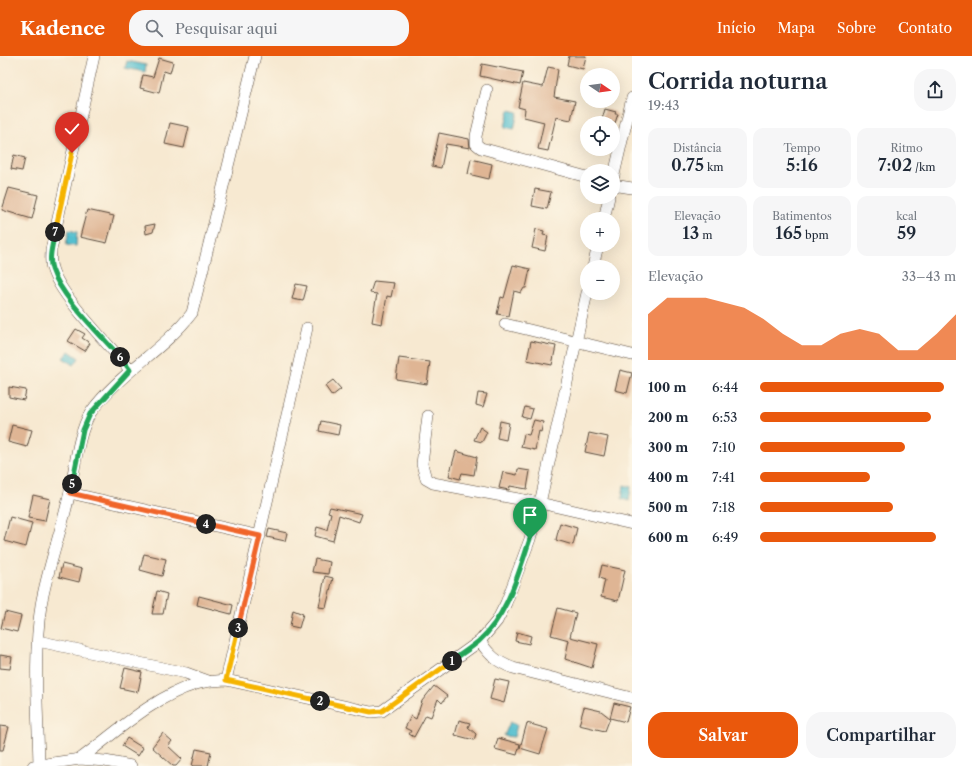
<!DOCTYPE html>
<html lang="pt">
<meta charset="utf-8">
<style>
body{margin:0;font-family:"Libre Caslon Text",serif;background:#f6f6f7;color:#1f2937;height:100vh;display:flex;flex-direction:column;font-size:15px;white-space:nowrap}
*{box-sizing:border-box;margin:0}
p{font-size:13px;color:#747a83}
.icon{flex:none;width:22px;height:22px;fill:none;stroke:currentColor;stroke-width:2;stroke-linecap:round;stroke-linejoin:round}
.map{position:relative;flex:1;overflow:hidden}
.details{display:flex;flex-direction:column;background:#fff;width:340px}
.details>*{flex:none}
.needle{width:26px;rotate:103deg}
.fabs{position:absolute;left:580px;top:12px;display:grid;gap:8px}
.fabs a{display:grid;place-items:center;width:40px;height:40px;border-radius:50%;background:#fff;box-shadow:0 4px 16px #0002;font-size:20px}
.pin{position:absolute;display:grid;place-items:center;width:34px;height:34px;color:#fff;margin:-41px -17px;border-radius:50% 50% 50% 0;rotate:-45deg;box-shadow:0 0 4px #0007}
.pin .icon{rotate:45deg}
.km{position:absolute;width:20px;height:20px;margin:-10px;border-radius:50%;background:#222;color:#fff;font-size:11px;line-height:20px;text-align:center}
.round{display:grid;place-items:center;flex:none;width:42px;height:42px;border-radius:16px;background:#f6f6f7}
.head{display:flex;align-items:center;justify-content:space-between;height:68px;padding:0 16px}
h1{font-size:22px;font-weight:600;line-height:30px}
.figures{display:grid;grid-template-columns:repeat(3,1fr);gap:6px;height:68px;padding:4px 16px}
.figures div{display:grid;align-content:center;border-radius:10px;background:#f6f6f7;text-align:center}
.figures b{font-size:17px;font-weight:600}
.figures small{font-size:11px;font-weight:400}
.figures p{font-size:11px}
.chart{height:112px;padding:8px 16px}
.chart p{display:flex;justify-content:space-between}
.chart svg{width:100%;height:72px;margin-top:4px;fill:#ea580c;opacity:.7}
.action{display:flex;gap:8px;margin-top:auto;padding:8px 16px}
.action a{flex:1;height:46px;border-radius:16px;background:#ea580c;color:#fff;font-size:16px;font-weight:600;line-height:46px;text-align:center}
.action a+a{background:#f6f6f7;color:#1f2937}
ul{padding:0 16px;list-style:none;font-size:13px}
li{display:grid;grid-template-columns:64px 48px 1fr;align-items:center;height:30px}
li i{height:10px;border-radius:5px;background:#ea580c}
header{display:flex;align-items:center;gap:24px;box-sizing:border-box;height:56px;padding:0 20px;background:#ea580c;color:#fff}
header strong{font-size:19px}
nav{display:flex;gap:22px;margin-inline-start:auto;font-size:14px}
.search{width:280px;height:36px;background:#f6f6f7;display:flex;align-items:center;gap:10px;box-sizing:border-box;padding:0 14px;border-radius:16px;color:#747a83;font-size:15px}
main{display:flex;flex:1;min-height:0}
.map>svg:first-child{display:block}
.water{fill:#54bfcf;stroke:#487476}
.building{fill:#dfb594}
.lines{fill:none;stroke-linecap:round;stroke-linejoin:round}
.minor-casing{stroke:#574739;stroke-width:12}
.minor{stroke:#fff;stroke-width:11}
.split-1-casing{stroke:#fff;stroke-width:8}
.split-2-casing{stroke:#fff;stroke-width:8}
.split-3-casing{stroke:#fff;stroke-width:8}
.split-4-casing{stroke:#fff;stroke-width:8}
.split-5-casing{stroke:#fff;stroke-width:8}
.split-6-casing{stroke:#fff;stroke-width:8}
.split-7-casing{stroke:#fff;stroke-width:8}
.split-8-casing{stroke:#fff;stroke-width:8}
.split-1{stroke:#22a559;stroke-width:5}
.split-2{stroke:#f5b400;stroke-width:5}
.split-3{stroke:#f5b400;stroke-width:5}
.split-4{stroke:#f0652b;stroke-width:5}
.split-5{stroke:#f0652b;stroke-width:5}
.split-6{stroke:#22a559;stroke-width:5}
.split-7{stroke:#22a559;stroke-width:5}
.split-8{stroke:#f5b400;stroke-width:5}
</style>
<header>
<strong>Kadence</strong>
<div class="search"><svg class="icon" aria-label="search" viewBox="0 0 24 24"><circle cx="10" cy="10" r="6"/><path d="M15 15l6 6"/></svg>Pesquisar aqui</div>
<nav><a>Início</a><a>Mapa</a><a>Sobre</a><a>Contato</a></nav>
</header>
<main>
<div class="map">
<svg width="632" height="710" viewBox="0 0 632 710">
<rect width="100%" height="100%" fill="#fcf5e5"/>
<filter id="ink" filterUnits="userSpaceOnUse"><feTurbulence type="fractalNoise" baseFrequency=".025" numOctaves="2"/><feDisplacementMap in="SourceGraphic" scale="8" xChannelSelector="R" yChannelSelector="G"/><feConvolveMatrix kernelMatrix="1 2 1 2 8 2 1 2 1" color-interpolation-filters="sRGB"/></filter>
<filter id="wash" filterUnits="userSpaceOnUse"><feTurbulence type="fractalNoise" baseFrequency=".012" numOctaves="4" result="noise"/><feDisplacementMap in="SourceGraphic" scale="16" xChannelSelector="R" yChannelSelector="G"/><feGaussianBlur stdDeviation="0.9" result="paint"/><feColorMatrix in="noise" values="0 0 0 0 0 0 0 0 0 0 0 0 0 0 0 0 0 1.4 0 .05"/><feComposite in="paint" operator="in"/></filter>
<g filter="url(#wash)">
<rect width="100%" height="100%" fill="#f7e9d1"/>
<path class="water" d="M127 5 146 9 145 16 125 12Z
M509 54 518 56 514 73 505 71Z
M69 174 77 176 76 190 66 189Z
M69 295 79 302 74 309 63 302Z
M624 429 631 431 629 445 622 443Z
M510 666 517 669 514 681 504 680Z"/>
<g id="blocks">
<path class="building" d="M569 0H586L583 13 567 9Z
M159 2 173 6 170 17 164 15 159 37 140 32 143 19 153 21Z
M482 8 523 16 520 29 480 20Z
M548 11 558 13 554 41 575 45 571 64 556 61 548 95 538 93 544 66 524 61 525 53 518 51 523 27 543 31Z
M605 53 616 56 615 58H618L615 67H601Z
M170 67 189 71 184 92 165 88Z
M439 77 469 83 470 92 446 88 441 112 432 110Z
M14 99 25 102 22 115 11 113Z
M471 103 492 108 489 123 468 118Z
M9 132 38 139 32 163 2 154Z
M535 133 551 136 547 153 532 150Z
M87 154 114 160 107 187 80 181Z
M155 168 153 176 146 178 145 170Z
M536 173 544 175 543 179 548 180 545 195 532 192Z
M513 209 530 213 526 232H524L521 237 514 235 509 260 497 258 501 241 504 242Z
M374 225 394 227 391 241 387 240 382 268 372 266 377 238 370 237Z
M296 228 307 230 303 245 292 243Z
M76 273 85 278 82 282 90 287 85 295 68 285Z
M531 285 556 290 552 309 527 304Z
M399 302 430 306 427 328 396 323Z
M620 314 632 317 627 337 615 334Z
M333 324 341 333 332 340 325 330Z
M9 331 26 334 24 344 9 341Z
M478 337 487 338 483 351 476 349Z
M525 351 533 353 530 363 522 361Z
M534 364 543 366 541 376 539 375 535 394 521 391 524 378 529 379Z
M321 365 340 369 338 379 319 375Z
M500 365 509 367 506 384 497 382Z
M12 369 32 374 27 391 8 386Z
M480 371 487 376 482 386 474 384Z
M589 377 608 381 604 400 585 396Z
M456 395 477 401 474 419 462 417 460 423 449 420Z
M518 413 530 415 527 433 510 430 509 434 499 432 503 416 517 419Z
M33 439 50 443 45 465 28 462Z
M330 451 362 458 359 466 339 459 333 485 315 480 317 471 327 474 331 457 328 456Z
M10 461 32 467 26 491 4 485Z
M560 467 577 472 573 489 556 484Z
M269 473 287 477 285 485 267 481Z
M144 498 166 503 162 520 140 514Z
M315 503 330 506 328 518 312 516Z
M62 508 82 513 79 526 59 521Z
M602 509 625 514 618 545 601 541 605 524 599 522Z
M325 520 333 522 326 552 319 551Z
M157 535 167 538 163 558H152Z
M199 540 233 549 231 558 197 549Z
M558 552 576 557 570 581 598 588 592 612 565 603 569 584 551 579Z
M293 554 303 558 299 572 290 570Z
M5 556 21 560 17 576 1 572Z
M517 576 531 580 529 588 515 585Z
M0 599 12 601 10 613 0 612Z
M125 612 142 616 138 636 120 632Z
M495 623 509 626 504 647 490 643Z
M434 630 447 640 442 647 438 643 431 661 426 659 414 681 409 678 411 675 405 672 411 660 416 663 422 645Z
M614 647 630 651 626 666 610 662Z
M584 651 601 655 610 662 605 675 579 669Z
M459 664 470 667 468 671 476 678 474 684 455 679Z
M527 667 548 673 540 698 520 692Z
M0 670 9 671 3 694H0Z
M163 677 172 685 168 690 182 703 176 710H173L152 691Z
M127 682 143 692 138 700 122 690Z
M498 682 520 688 517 699 495 693Z
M196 693 211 696 208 710H192Z"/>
</g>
</g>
<g filter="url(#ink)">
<use href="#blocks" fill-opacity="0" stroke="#574739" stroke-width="1"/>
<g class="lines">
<defs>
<path id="minor" d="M94 0 51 194C51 200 50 207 52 212 59 239 111 291 130 314
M487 34 476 80V88L481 92 587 121
M613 123 632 42
M613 129 632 132
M604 163 609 141
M593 211 598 189
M505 268 632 299
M428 360 422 408 426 423 433 427 540 447 632 468
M70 437 260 480
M38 585 186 617 208 625
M480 585 497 565 506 547 530 483 540 447 587 237
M226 624 307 272
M80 703C115 677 153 641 196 628 206 625 216 625 226 624L371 656 382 655 480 585C489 599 497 606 513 612L632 642
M33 710 80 703 105 705 131 710
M39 710C38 657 33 602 41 549 48 510 62 474 70 435 75 412 78 376 91 356 119 317 164 294 192 257L255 0"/>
</defs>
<use href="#minor" class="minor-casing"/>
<use href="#minor" class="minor"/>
</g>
</g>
<g class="lines" filter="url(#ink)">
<defs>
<path id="split-1" d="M452 605C461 598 471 592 479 585 508 559 518 518 530 483"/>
<path id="split-2" d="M320 645 371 656 382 655 452 605"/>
<path id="split-3" d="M238 572 226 624 320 645"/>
<path id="split-4" d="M206 468 260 480 238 572"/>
<path id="split-5" d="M72 428 70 437 206 468"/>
<path id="split-6" d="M72 428 83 374 90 358 130 314 120 301"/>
<path id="split-7" d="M55 176C53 187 48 202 52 213 61 241 100 278 120 301"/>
<path id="split-8" d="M55 176 72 97"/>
</defs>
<use href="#split-1" class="split-1-casing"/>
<use href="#split-2" class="split-2-casing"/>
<use href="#split-3" class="split-3-casing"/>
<use href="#split-4" class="split-4-casing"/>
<use href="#split-5" class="split-5-casing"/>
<use href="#split-6" class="split-6-casing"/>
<use href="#split-7" class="split-7-casing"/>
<use href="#split-8" class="split-8-casing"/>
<use href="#split-1" class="split-1"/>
<use href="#split-2" class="split-2"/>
<use href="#split-3" class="split-3"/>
<use href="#split-4" class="split-4"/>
<use href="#split-5" class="split-5"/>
<use href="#split-6" class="split-6"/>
<use href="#split-7" class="split-7"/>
<use href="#split-8" class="split-8"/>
</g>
</svg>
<div class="fabs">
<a><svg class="needle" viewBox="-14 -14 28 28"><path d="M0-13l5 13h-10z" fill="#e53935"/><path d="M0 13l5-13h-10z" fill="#747a83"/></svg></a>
<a><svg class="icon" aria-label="locate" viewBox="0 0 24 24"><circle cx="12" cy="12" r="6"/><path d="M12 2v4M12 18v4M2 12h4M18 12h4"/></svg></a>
<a><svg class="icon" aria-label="layers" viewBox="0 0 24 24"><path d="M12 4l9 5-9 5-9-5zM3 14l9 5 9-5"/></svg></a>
<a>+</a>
<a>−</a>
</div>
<div class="pin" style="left:530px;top:483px;background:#1e9e55"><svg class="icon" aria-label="arrive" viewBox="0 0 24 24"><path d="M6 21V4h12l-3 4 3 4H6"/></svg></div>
<div class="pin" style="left:72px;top:97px;background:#d93025"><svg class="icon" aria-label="check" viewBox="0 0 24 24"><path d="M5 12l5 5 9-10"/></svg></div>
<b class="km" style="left:452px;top:605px">1</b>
<b class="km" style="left:320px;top:645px">2</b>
<b class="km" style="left:238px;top:572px">3</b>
<b class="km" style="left:206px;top:468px">4</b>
<b class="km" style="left:72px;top:428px">5</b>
<b class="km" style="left:120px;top:301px">6</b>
<b class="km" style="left:55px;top:176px">7</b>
</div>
<section class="details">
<div class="head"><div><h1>Corrida noturna</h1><p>19:43</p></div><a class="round"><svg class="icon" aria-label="share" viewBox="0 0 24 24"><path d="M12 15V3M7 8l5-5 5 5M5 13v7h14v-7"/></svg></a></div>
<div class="figures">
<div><p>Distância</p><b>0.75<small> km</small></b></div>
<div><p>Tempo</p><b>5:16</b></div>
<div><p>Ritmo</p><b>7:02<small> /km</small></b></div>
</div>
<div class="figures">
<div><p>Elevação</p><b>13<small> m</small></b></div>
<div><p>Batimentos</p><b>165<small> bpm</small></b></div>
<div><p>kcal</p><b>59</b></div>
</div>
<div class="chart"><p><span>Elevação</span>33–43 m</p>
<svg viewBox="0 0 160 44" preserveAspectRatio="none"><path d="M0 44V16L10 6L20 6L30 6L40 9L50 12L60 19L70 28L80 35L90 35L100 28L110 25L120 28L130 38L140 38L150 28L160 16V44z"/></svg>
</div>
<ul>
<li><b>100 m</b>6:44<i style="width:94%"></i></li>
<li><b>200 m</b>6:53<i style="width:87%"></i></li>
<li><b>300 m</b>7:10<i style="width:74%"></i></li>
<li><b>400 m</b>7:41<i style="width:56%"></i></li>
<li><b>500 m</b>7:18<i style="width:68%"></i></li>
<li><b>600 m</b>6:49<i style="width:90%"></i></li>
</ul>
<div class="action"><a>Salvar</a><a>Compartilhar</a></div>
</section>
</main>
